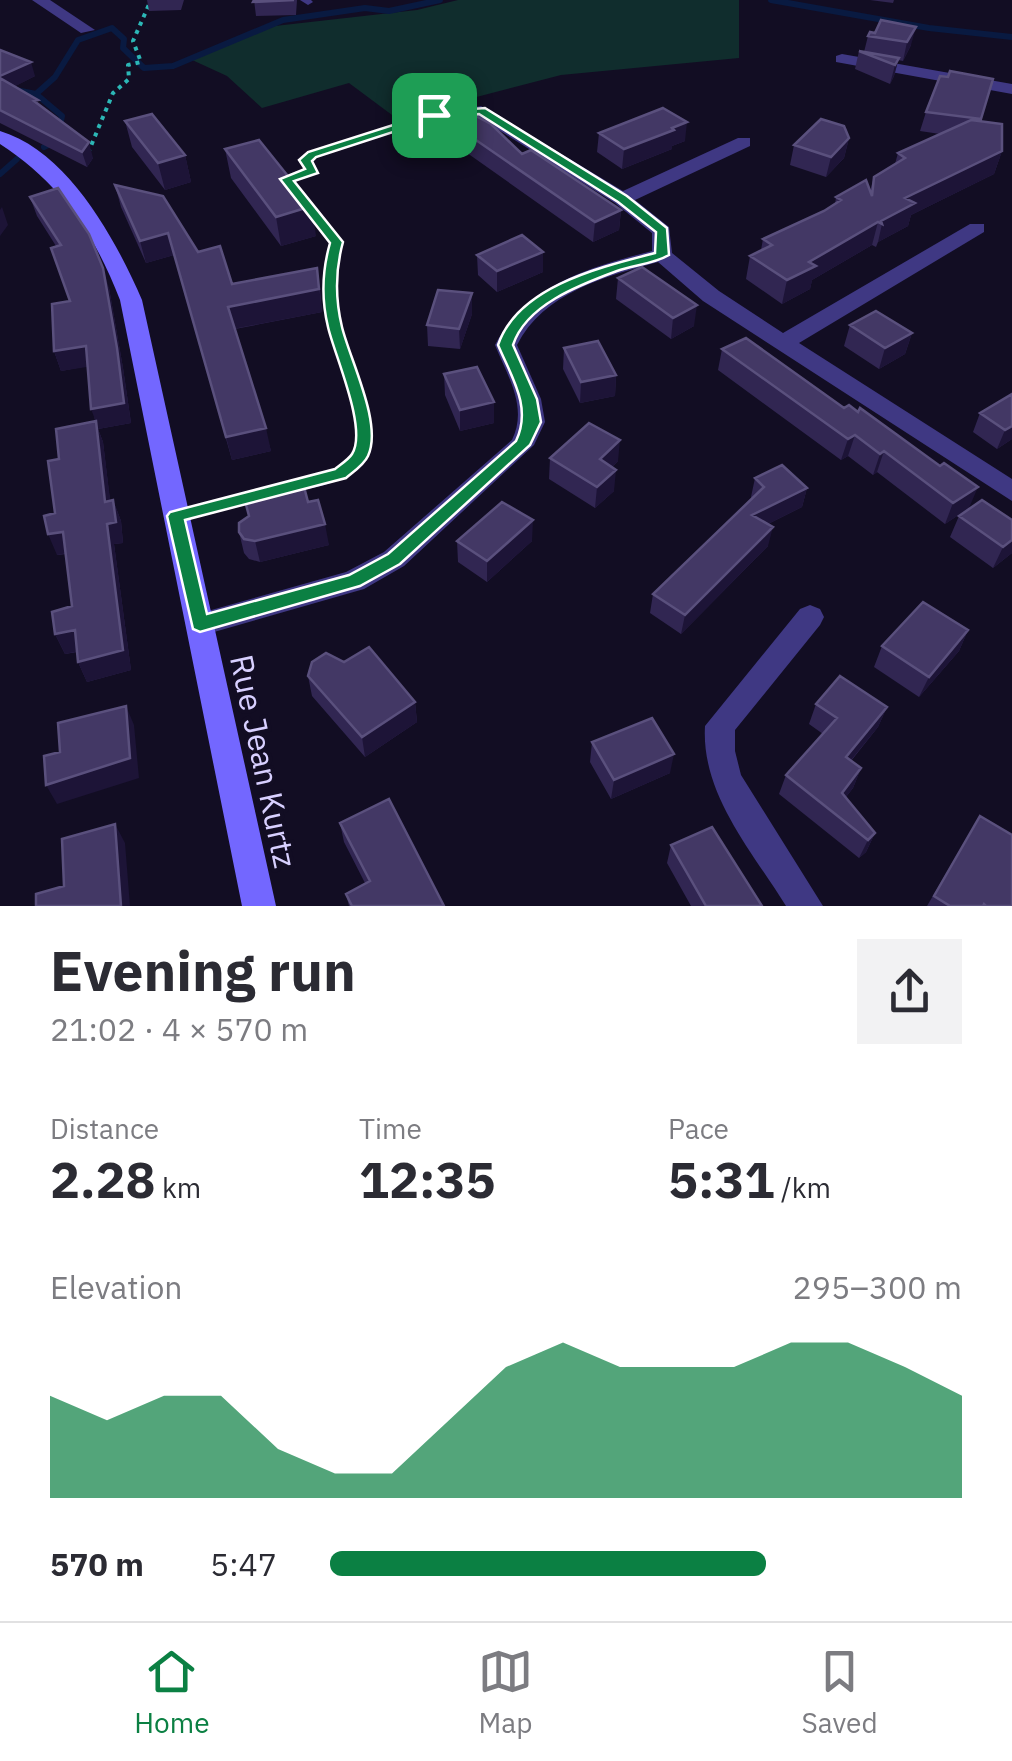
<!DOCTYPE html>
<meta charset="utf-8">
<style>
body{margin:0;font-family:"IBM Plex Sans",sans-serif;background:#f2f2f3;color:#2b2b33;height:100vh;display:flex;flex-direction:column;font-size:38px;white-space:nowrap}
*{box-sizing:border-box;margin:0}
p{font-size:32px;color:#7c7c81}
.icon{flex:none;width:55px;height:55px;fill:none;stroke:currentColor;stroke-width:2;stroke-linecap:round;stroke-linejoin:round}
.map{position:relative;height:906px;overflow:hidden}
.sheet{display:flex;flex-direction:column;background:#fff;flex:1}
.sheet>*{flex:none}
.pin{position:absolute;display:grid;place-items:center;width:85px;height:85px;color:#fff;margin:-42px;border-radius:20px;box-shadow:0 5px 15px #0006}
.round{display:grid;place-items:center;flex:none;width:105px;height:105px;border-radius:0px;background:#f2f2f3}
.head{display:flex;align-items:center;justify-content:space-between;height:170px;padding:0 50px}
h1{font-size:55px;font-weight:700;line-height:75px}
.figures{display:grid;grid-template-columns:repeat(3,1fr);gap:15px;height:170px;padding:10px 50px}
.figures div{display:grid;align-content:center}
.figures b{font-size:50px;font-weight:700}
.figures small{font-size:28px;font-weight:400}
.figures p{font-size:28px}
.chart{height:280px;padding:20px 50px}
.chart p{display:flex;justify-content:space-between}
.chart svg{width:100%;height:180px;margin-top:10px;fill:#0b8043;opacity:.7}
ul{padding:0 50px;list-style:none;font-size:32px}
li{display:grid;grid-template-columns:160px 120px 1fr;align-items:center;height:75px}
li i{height:25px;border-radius:12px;background:#0b8043}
.tab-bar{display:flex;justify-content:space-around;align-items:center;height:140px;border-top:2px solid #e1e1e2;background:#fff;font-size:28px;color:#7c7c81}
.tab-bar a{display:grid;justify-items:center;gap:5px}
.tab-bar .on{color:#0b8043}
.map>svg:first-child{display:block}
.green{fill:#102d2d}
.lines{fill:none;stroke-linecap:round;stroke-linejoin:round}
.stream{stroke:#091a41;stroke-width:6}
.path{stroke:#2cb7b6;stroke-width:4;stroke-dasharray:4 5;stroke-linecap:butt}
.lane{fill:#3f3883;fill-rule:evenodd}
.street{fill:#3f3883;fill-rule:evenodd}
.secondary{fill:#7367ff;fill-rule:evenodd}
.wall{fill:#312652}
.shaded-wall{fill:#1d1437}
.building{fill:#433865;stroke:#5a507d;stroke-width:2.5}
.route{fill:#0b8043;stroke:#fff;stroke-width:2.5;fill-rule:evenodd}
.labels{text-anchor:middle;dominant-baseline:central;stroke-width:8;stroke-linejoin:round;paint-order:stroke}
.street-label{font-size:32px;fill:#d8d0ff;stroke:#120d23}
</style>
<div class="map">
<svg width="1012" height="906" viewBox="0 0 1012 906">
<rect width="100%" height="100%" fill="#120d23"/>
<path class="green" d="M458 0H739V58L561 75 396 118 349 83 262 108 227 76 190 59 275 26 417 10Z"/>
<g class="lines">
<path class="stream" d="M771 0 929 28 1012 37
M0 87 36 94 62 116 57 140 44 147
M36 94 55 77 78 40 112 28 124 39 123 48 144 68 173 66 283 20 365 8 389 11 440 0
M0 174 17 159"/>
<path class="path" d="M88 153 113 93 129 79 128 65 141 62 133 41 151 0
M286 179 313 170 305 160 312 155 427 117"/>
<path class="lane" d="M300 0H311L313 2 308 5Z
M302 195 306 196 342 242C337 267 335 293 340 318 348 359 395 438 356 470 336 486 307 488 283 495L278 493 275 489 278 485C300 478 332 478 349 459 374 432 332 351 327 319 322 293 324 268 330 242L296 198Z
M260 488 265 490 268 494 265 498 176 522 170 520 168 516 170 512 176 510Z"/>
<path class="street" d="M32 0H50L95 30 81 33Z
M842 54 1012 84V94L836 62V56Z
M481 106 623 191 738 138H750V146L635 200 669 227 672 253 719 291 783 333 970 224H984V232L799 343 1012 479V501L703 301 658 262C606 276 543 293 517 345L541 399 545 422 534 445 404 566 364 589 200 636 190 632 186 624 190 616 346 572 384 552 512 440C528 407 508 377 495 345 526 285 590 267 652 251V233L615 203 475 115V107Z
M810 605 820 609 824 617 820 625 735 730V751L741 775 823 906H786C752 851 701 794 705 726L800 609Z"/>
<path class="secondary" d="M0 131C68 151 116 240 142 300L276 906H242L120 300C94 233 61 184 0 144Z"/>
</g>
<path class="wall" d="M147 0H184L181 10 149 11Z
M254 0H297L296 15 256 16Z
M870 0H894L893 3Z
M881 20 911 45 903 61 898 60 894 76 890 84 855 69 859 51 864 52 868 36 875 33Z
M0 50 35 76 15 86 39 105 93 158 87 167 0 123Z
M948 77 993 79 980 121 1002 151 994 174 911 215 908 226 878 242 876 247 872 245 812 280 810 289 782 304 746 279 750 256 761 250 763 239 824 211 835 204 836 197 870 191 874 177 895 164 898 153 940 134 920 131 926 112Z
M425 105 522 154 621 210 619 230 593 242 426 124Z
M125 121 185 155 191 182 165 190 132 147Z
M599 133 685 141 672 146V149L622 169 597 152Z
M849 138 844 158 826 177 790 165 794 145Z
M225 149 316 236 281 246 231 178Z
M115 185 198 252 232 284 320 290 322 312 235 329 271 451 232 460 174 255 146 263 121 207Z
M30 197 109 288 123 368 131 423 98 429 103 442 110 501 113 500 121 521 123 543 114 544 131 670 87 682 78 662 77 652 65 654 55 634 72 606 66 554 57 555 55 513 59 459 95 421 88 366 61 371 54 351 69 301 56 246 37 216Z
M543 252V272L497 292 478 275 477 255Z
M618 278 694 326 671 339 616 299Z
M472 293V314L460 349 428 346 427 325Z
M850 325 912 333 905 354 879 369 844 346Z
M746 338 969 508 945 524 877 472 873 475 848 456 841 460 718 370 722 349Z
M564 348 616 375 615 396 580 403 563 369Z
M444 374 494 423 460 431 445 395Z
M1012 394V439L997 449 973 432 980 413Z
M550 458 618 461 612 467 614 491 595 508 549 479Z
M755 478 807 488 802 507 768 524V546L681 634 650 613 653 594 752 499 751 497Z
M308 502 329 545 260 562 249 559 244 553 239 532Z
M959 516 1012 553 993 568 950 537Z
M457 541H532L487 582 458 562Z
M968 630 959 651 919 697 874 667 882 646Z
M308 676 415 702 417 722 365 757 312 696Z
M816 704 887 707 878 727 851 761 861 768 853 788 846 797 875 833 866 852 859 858 779 794 786 775 823 734 809 724Z
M592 742 670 773 611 799 590 762Z
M340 823 444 906H349L346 894 365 883 344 842Z
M969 834 1012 906H927Z
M671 845 762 906H691L667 863Z"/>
<path class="shaded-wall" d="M916 27 911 45 903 61 907 42Z
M899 58 894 76 890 84 895 65Z
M31 62 35 76 4 92 0 76Z
M687 122 685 141 672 146V149L622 169 624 149Z
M849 138 844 158 826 177 831 157Z
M89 142 93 158 87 167 82 152Z
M1002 151 994 174 911 215 908 226 878 242 882 224 881 221 905 198Z
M185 155 191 182 165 190 158 163Z
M312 206 316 236 281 246 276 217Z
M2 207 8 225 0 236V210Z
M621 210 619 230 593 242 595 222Z
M878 222 872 245 812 280 810 289 782 304 787 280 809 262Z
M168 233 174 255 146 263 140 241Z
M543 252V272L497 292V271Z
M103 268 109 288 123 368 131 423 98 429 103 442 113 523V500L121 521 123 543 114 544 131 670 87 682 78 662 107 524 96 422 91 409Z
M317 268 322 312 233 329 228 307Z
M472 293V314L460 349 459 329Z
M697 305 694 326 671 339 673 318Z
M912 333 905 354 879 369 885 348Z
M86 346 93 366 61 371 54 351Z
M616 375 615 396 580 403 581 382Z
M494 402V423L460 431V410Z
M1012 426V439L997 449 1005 430Z
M266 428 271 451 232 460 226 437Z
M855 435 848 456 841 460 848 439Z
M620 440 618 461 598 480 600 459Z
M884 451 877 472 873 475 880 454Z
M616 470 614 491 595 508 597 487Z
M978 487 969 508 945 524 953 503Z
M807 488 802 507 748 534 752 515Z
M533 520 532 541 487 582V561Z
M325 524 329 545 260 562 255 541Z
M773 527 768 546 681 634 685 615Z
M63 532 72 552 57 555 48 534Z
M1012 540V553L993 568 1003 547Z
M75 630 84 650 65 654 55 634Z
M968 630 959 651 919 697 929 677Z
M415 702 417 722 365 757 362 737Z
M126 706 134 725 139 778 57 804 46 785Z
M887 707 878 727 838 776 846 757Z
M674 754 670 773 611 799 614 780Z
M861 768 853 788 834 812 842 793Z
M115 824 125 843 130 906H121Z
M875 833 866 852 859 858 868 840Z"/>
<path class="building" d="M254 0H294L253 2Z
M881 20 916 27 907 42 868 36 870 32 875 33Z
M0 50 31 62 0 76Z
M859 51 899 58 895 65Z
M950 71 993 79 981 119 926 112 940 76 948 77Z
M0 78 38 100 34 101 89 142 82 152 0 110Z
M432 93 491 124 522 154 531 150 621 210 595 222 425 105Z
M663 108 687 122 672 128 674 130 624 149 599 133Z
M152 114 185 155 158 163 125 121Z
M821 119 844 126 849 138 831 157 794 145Z
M971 120 1002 124V151L905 198 915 203 881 221 882 224 878 222 809 262 816 266 787 280 750 256 772 245 763 239 824 211 841 200 836 197 866 180 872 196 874 177 905 158 898 153Z
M259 140 312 206 276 217 225 149Z
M115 185 163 196 198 252 220 246 232 284 317 268 319 289 228 307 266 428 226 437 168 233 140 241Z
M58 188 89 234 103 268 117 348 124 403 91 409 86 346 54 351 52 304 70 301 51 248 61 245 30 197Z
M522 235 543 252 497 271 477 255Z
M642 267 697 305 673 318 618 278Z
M438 290 472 293 459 329 427 325Z
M876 311 912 333 885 348 850 325Z
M746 338 844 408 849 405 858 412 860 408 940 466 944 463 978 487 953 503 884 451 880 454 855 435 848 439 722 349Z
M598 341 616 375 581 382 564 348Z
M477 367 494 402 460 410 444 374Z
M1012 394V426L1005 430 980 413Z
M96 421 105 502 113 500 116 522 107 524 123 650 78 662 75 630 55 634 52 612 72 606 63 532 48 534 44 516 55 513 48 461 59 459 56 429Z
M589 423 620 440 600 459 616 470 597 487 550 458Z
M782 465 807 488 752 515 773 527 685 615 653 594 764 487 755 478Z
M303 483 308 502 318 500 325 524 255 541 244 539 239 532V523L249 516 244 497Z
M982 500 1012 520V540L1003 547 959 516Z
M502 502 533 520 487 561 457 541Z
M923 602 968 630 929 677 882 646Z
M369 647 415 702 362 737 308 676 312 662 326 653 344 662Z
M840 676 887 707 846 757 861 768 842 793 875 833 868 840 786 775 837 718 816 704Z
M126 706 130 758 46 785 44 756 60 752 58 723Z
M652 718 674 754 614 780 592 742Z
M389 799 444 906H352L346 894 370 881 340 823Z
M980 816 1012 835V906H986L984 904 983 906H950L934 896Z
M115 824 121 906H36V894L64 886 62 839Z
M712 827 762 906H706L671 845Z"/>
<path class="route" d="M485 108 627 196 667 228 669 255C654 264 634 265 617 271 579 285 526 305 513 345L537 399 541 422 530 445 400 564 360 586 200 632 193 629 167 516 170 512 335 469C340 465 349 459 352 454 368 429 334 354 328 327 321 298 322 271 330 243L280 179 305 169 299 160 308 152 434 112ZM479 114 618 202 656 232 655 253C601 267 518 286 498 345 512 378 532 407 516 441L388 554 349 575 207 614 185 520 346 478C353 472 364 465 368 456 383 424 350 360 342 327 335 298 335 271 343 242L294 181 318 173 312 161 316 157 436 118Z"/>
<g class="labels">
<g class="street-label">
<text transform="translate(264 761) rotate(78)">Rue Jean Kurtz</text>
</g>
</g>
</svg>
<div class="pin" style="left:434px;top:115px;background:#1e9e55"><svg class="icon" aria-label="arrive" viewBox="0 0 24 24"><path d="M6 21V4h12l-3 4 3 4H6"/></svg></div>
</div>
<section class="sheet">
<div class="head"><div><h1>Evening run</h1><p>21:02 · 4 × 570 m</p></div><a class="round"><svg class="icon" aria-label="share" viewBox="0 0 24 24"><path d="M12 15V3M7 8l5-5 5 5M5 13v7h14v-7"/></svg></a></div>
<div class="figures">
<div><p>Distance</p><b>2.28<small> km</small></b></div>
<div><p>Time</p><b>12:35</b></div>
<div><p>Pace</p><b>5:31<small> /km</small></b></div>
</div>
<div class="chart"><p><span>Elevation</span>295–300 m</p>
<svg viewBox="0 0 160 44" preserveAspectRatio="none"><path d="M0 44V19L10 25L20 19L30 19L40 32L50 38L60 38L70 25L80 12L90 6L100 12L110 12L120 12L130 6L140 6L150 12L160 19V44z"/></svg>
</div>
<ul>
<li><b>570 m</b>5:47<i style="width:69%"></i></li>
</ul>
</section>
<nav class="tab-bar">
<a class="on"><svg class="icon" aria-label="home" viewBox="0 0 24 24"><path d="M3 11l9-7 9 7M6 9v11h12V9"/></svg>Home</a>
<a><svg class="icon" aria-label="map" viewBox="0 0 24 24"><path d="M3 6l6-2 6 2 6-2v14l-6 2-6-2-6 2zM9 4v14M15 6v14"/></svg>Map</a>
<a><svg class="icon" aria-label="saved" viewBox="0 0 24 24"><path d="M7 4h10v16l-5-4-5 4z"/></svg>Saved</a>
</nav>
